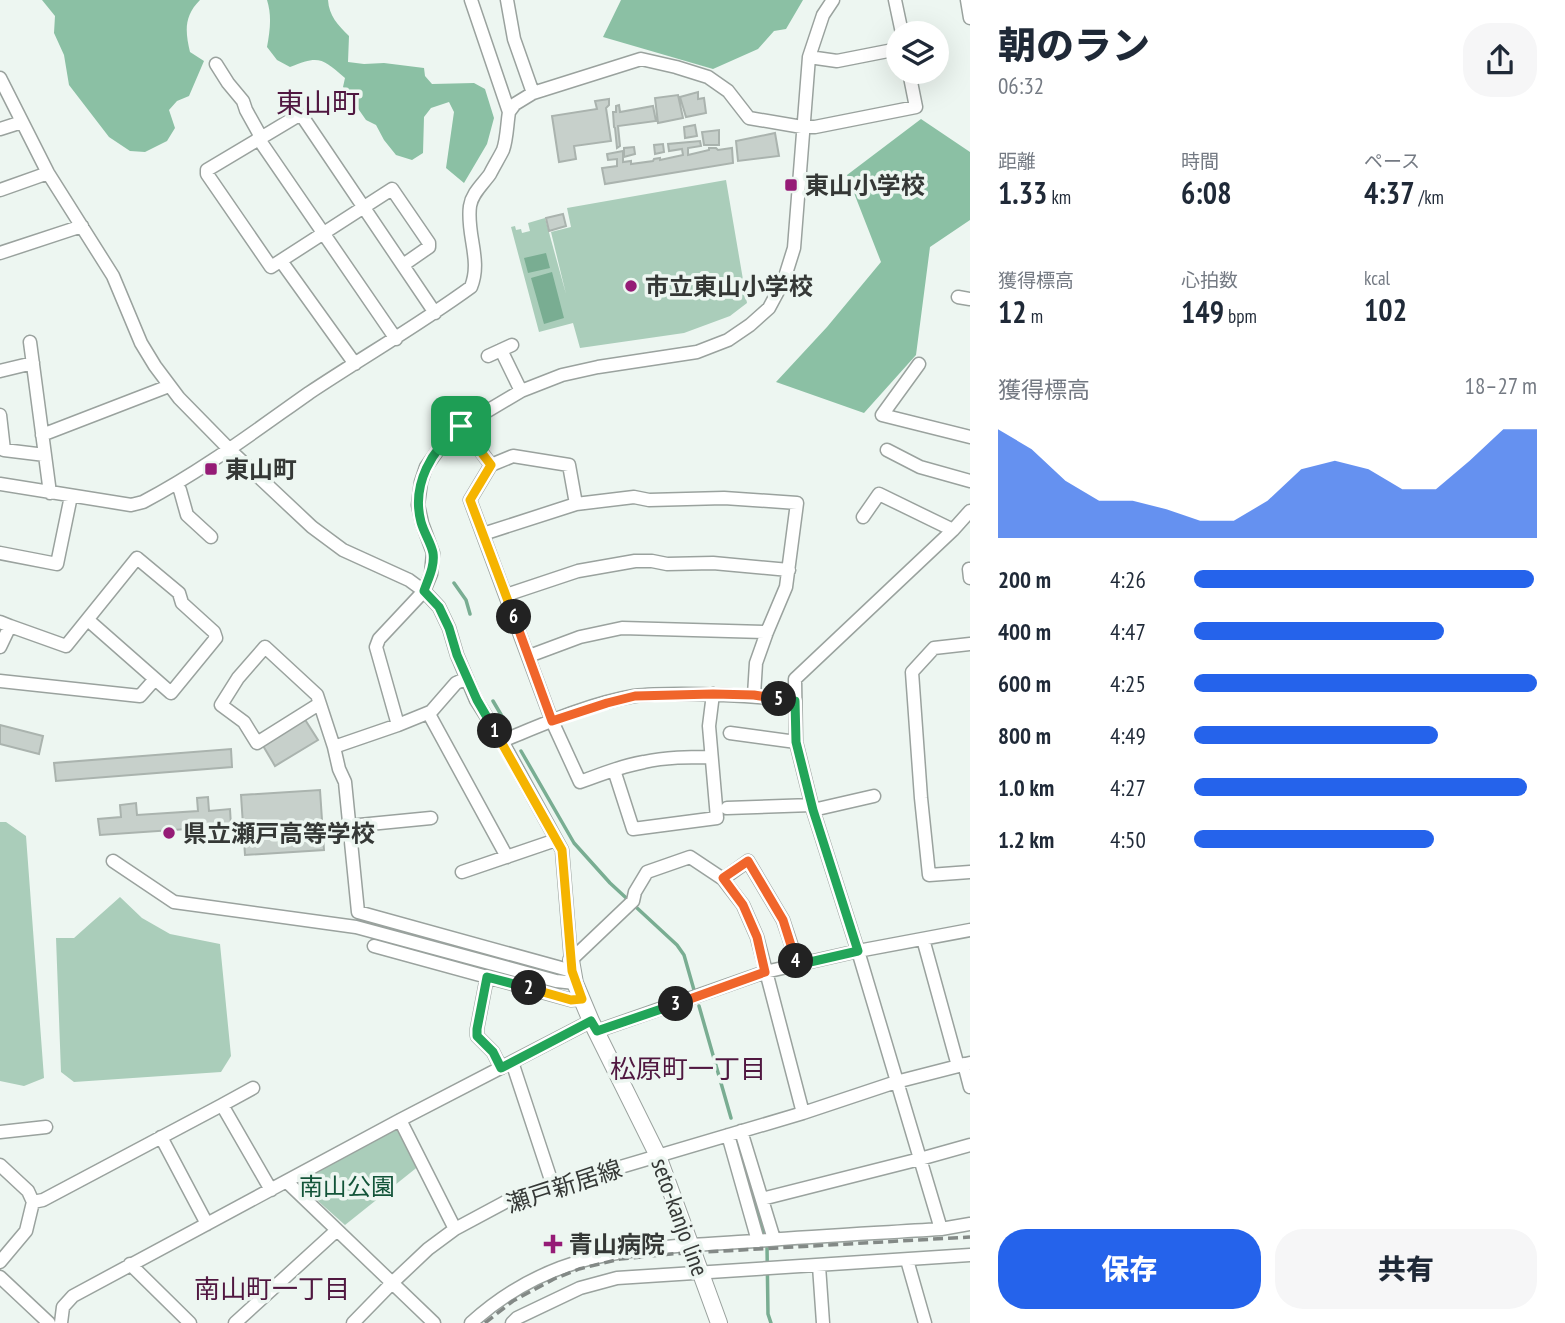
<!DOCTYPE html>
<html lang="ja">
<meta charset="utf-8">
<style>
body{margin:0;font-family:"PT Sans Narrow","Noto Sans JP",sans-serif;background:#f6f6f7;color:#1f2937;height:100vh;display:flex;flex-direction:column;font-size:26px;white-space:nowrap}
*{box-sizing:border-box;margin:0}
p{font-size:23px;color:#747a83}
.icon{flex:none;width:38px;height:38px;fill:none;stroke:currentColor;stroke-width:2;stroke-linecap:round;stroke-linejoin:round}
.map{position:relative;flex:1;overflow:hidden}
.panel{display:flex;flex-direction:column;background:#fff;width:595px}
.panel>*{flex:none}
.fabs{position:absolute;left:886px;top:21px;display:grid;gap:14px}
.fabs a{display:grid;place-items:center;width:63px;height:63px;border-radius:50%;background:#fff;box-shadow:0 7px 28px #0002;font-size:35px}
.pin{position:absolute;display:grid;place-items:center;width:60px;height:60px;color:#fff;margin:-30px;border-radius:14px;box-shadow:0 4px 10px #0006}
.km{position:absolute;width:35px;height:35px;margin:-18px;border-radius:50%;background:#222;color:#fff;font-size:19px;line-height:35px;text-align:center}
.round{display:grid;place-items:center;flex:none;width:74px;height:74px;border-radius:28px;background:#f6f6f7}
.head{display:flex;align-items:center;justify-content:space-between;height:119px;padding:0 28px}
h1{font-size:38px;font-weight:800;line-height:52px}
.metrics{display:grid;grid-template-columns:repeat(3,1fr);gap:10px;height:119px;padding:7px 28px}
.metrics div{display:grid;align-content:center}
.metrics b{font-size:30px;font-weight:800}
.metrics small{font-size:19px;font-weight:400}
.metrics p{font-size:19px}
.chart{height:196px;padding:14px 28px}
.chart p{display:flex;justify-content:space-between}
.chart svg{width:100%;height:126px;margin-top:7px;fill:#2563eb;opacity:.7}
.action{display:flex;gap:14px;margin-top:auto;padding:14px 28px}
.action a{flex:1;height:80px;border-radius:28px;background:#2563eb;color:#fff;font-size:28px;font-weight:800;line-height:80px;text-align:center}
.action a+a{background:#f6f6f7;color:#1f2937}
ul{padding:0 28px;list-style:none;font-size:23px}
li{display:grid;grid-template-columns:112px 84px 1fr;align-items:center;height:52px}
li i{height:18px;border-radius:9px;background:#2563eb}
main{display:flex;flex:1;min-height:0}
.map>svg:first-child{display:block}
.green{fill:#aacdba}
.forest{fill:#8bc0a4}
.water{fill:#79ad92}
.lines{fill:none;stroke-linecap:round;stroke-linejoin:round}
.stream{stroke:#79ad92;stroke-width:3.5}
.building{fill:#c7d0cb;stroke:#aab3ae;stroke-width:2}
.minor-casing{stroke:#9aa29e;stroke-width:15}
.major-casing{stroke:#9aa29e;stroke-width:18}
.minor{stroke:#fff;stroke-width:12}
.major{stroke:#fff;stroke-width:16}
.rail{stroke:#838986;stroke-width:3.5;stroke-dasharray:10 5;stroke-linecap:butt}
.split-1-casing{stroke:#fff;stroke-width:14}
.split-2-casing{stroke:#fff;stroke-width:14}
.split-3-casing{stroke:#fff;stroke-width:14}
.split-4-casing{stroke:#fff;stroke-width:14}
.split-5-casing{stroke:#fff;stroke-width:14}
.split-6-casing{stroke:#fff;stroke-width:14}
.split-7-casing{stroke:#fff;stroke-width:14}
.split-1{stroke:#22a559;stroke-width:9}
.split-2{stroke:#f5b400;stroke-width:9}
.split-3{stroke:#22a559;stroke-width:9}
.split-4{stroke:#f0652b;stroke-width:9}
.split-5{stroke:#22a559;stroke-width:9}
.split-6{stroke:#f0652b;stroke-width:9}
.split-7{stroke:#f5b400;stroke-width:9}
.poi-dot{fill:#951b76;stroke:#edf6f1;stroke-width:2.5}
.labels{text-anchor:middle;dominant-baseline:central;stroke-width:7;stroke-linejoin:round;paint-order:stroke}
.poi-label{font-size:24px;font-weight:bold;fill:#353836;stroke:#edf6f1;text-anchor:start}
.park-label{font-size:24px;fill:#135439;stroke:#edf6f1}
.street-label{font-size:24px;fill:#353836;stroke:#edf6f1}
.neighbourhood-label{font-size:26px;fill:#501740;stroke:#edf6f1}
.quarter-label{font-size:28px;fill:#501740;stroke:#edf6f1}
</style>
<main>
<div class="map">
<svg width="970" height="1323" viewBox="0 0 970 1323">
<rect width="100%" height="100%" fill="#edf6f1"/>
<path class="green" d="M726 180 747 303 730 316 684 333 580 348 573 323 539 332 511 227 515 226 516 230 521 229 522 233 530 231 528 223 545 218 566 294 551 232 571 227 567 208Z
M0 822H6L26 836 44 1078 24 1086 0 1081Z
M120 897 142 918 170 934 220 944 231 1056 221 1072 74 1082 61 1072 56 938H74Z
M396 1127 401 1130 420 1165 345 1225 299 1184V1180Z"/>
<path class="forest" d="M42 0H200C184 16 185 31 190 52L204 61 189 96 177 101 169 110 175 128 167 141 145 152 130 151 109 137 69 85 64 55 54 33 55 16Z
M267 0H328C329 16 338 25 349 36L348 62 364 64 384 63 424 68 425 76 432 84 474 83 485 89 494 118 487 144 464 183 446 168 454 112 449 102 431 108 424 117 423 153 412 160 396 155 384 140 376 125 366 120 343 87 345 78C322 58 319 55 290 67L277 60 267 47C270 30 272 16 267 0Z
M621 0H803L786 29 774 31 758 49 713 69 603 37Z
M921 119 970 152V220L930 247 916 355 864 413 776 382 827 327 881 262 847 175Z"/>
<path class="water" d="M546 253 550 268 528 273 524 258Z
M552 272 564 318 544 324 531 278Z"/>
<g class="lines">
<path class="stream" d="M454 583 466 600 470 614
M493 701 503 718
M521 751 574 843 610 883 677 945 684 955 694 990
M699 1006 731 1118
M739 1146 767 1246 768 1314 771 1323"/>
</g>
<path class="building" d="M698 92V99L704 98 706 113 686 117 680 97Z
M678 95 683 118 658 123 655 98Z
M609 99V105L606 108 611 141 574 146 576 159 559 162 552 116 597 109 595 101Z
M619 105 620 112 653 106 656 121 618 126 620 146 617 148 615 128 614 127 613 112H616V106Z
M695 125 697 136 685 138 684 127Z
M719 130V145H704L702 132Z
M775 133 779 156 738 161 736 141Z
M700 141 701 146 688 148V155L709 150V148H716L718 150 732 148 733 163 605 184 602 168 617 166V159L608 160 607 154 623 151V162L631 161V164L653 161 654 159 660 158V160L683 155 682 149 669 151 668 144Z
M663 144 664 152 655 154 654 145Z
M634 147 635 154 624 157V148Z
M563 214 566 226 549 231 546 218Z
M304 718 318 740 275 766 262 744Z
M0 725 43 736 39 754 0 744Z
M231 749 232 767 56 781 54 763Z
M320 790 324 850 245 855 241 795Z
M208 797 209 811 230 809 231 826 100 835 98 819 121 817 120 805 136 803 137 815 198 811 197 798Z"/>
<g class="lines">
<defs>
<path id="minor" d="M471 0 509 112
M507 0 514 39 533 93
M895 0 902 33
M967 0 970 18
M809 57 837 61 898 49
M216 64 228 83 243 101 246 110 261 137
M0 78 48 173 113 276 141 343 155 366 179 398 230 450 312 527 343 550 409 580 424 591 439 607 449 628 457 655 476 700 502 741 562 850 571 960
M0 129 22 122
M258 138 396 339
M0 190 48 173
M0 253 82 226
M281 261 355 364
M403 265 429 247V243L392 189 271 267 207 174V170L299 115 302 116 435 313
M958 297 970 299
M30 342 50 493
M501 350 521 391
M488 356 512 345
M919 364 882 415 970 437
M0 371 33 363
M0 415 4 450 45 455
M462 426 491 465
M42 435 169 386
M887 450 920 467 970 481
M0 484 131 505 143 502C202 471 255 431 309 393 363 357 419 325 471 287 482 260 466 234 470 206 472 193 483 184 490 174 494 166 499 158 503 150 507 139 507 124 509 112L515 104 533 93 641 59 676 67 708 77 728 91 749 118 802 127H815L916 107 909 72
M175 484 180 490 187 515 211 537
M576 504 569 465 513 456 491 465 470 500 552 721 580 782C601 774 622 766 644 762 666 757 689 757 711 757
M863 517 879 494 953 530
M483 534 576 504 634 497 649 500 724 498 797 503 786 587 767 632 756 663 754 695
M0 553 57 564 71 496
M969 569 970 578
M506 595 578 571 635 561H652L667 564 713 563 789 570
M0 622 10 626 0 647
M10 626 66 646 137 558 179 593 182 603 214 632 216 638 171 693 88 620
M970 644 934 648 912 672 921 798 929 875 970 872
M529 656 580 637 622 628 767 632
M0 681 140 696 155 679
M319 704 257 743 244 722 221 705 238 678 265 647 317 695 334 747 339 769 345 782 358 912 572 971
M429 714 507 857
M398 725 376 647 379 639 424 591 431 574 433 553 422 523 418 505 421 482 426 467 448 436 462 426 521 391 562 375 598 367 697 352 728 340 750 325 769 308 784 280 794 248 809 57 823 15 833 0
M730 733 796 742
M502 741C544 724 588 704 634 696 650 694 666 694 682 694 720 694 757 696 795 701
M334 747 398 725 430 712 429 714 456 683 467 678
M614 770 633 829 717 818 709 726 713 694
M727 808 812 805
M813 810 874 796
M349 826 431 818
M113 861 174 902 356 927 556 981 575 983
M462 872 556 840
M723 879 748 861 783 920 798 965
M923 939 958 1066
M374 946 571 1000 582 999
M571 960 633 901 635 892 647 872 690 857 723 879 743 905 757 937 803 1113
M487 977 477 1029V1036L493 1052 501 1068
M597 1031 765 972 858 951 970 930
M512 1062 553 1186
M964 1064 970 1087
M222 1105 253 1088
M400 1120 455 1229
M741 1131 774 1239
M0 1132 46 1127
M728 1135 758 1241
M161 1137 207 1224
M0 1165 28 1191 33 1202
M287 1182 434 1323
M762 1199 920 1159 970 1145
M941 1229 858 951 813 810 796 742 795 679 953 530 970 511
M907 1260 925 1323
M0 1262 26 1231 33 1202 43 1200 222 1105 271 1190
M130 1264 190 1323
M819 1266 823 1323
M0 1277 49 1323
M61 1323 63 1307 73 1296 400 1120 591 1021
M235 1323 337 1230
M353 1323 392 1283 428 1249 455 1229 509 1200 803 1113 896 1082 970 1063
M471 1323C558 1244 645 1249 755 1241 817 1236 879 1233 941 1229L970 1224
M512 1323 517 1318 580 1288 617 1278 970 1255"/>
<path id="major" d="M571 960 575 983 591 1021 658 1156 719 1323"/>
</defs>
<use href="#minor" class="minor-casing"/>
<use href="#major" class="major-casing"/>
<use href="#minor" class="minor"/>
<use href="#major" class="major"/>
<path class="rail" d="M485 1323 513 1301 554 1279 579 1269 620 1259 671 1254 970 1237"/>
</g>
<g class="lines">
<defs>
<path id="split-1" d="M461 426C432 449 411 484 421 522 424 533 431 543 433 553 435 566 428 579 424 591L439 607 449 628 457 655 477 700 495 731"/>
<path id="split-2" d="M495 731 562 850 572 971 582 999 571 1000 529 988"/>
<path id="split-3" d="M529 988 487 977 477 1029V1036L493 1052 501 1068 591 1021 597 1031 676 1004"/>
<path id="split-4" d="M676 1004 765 972 757 937 743 905 723 878 748 861 783 920 796 961"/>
<path id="split-5" d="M779 699 795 701 796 742 813 810 858 951 797 965 796 961"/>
<path id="split-6" d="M514 617 552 721 607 703 635 696 713 694 754 695 779 699"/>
<path id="split-7" d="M461 426 491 465 470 500 514 617"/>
</defs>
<use href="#split-1" class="split-1-casing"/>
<use href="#split-2" class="split-2-casing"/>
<use href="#split-3" class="split-3-casing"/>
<use href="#split-4" class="split-4-casing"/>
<use href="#split-5" class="split-5-casing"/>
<use href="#split-6" class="split-6-casing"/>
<use href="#split-7" class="split-7-casing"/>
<use href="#split-1" class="split-1"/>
<use href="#split-2" class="split-2"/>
<use href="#split-3" class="split-3"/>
<use href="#split-4" class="split-4"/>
<use href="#split-5" class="split-5"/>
<use href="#split-6" class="split-6"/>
<use href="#split-7" class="split-7"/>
</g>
<g class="poi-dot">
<rect x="784" y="178" width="14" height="14" rx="3.5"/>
<circle cx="631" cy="286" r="7"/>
<rect x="204" y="462" width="14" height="14" rx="3.5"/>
<circle cx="169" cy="833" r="7"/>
<path d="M549.5 1233.5h7v7h7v7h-7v7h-7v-7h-7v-7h7z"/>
</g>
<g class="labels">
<g class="poi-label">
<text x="805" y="185">東山小学校</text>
<text x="645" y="286">市立東山小学校</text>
<text x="225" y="469">東山町</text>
<text x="183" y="833">県立瀬戸高等学校</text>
<text x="569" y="1244">青山病院</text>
</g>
<g class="park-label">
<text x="347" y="1186">南山公園</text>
</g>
<g class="street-label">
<text transform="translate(564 1186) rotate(-18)">瀬戸新居線</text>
<text transform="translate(680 1217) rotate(70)">seto-kanjo line</text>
</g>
<g class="neighbourhood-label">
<text x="688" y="1068">松原町一丁目</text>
<text x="272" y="1288">南山町一丁目</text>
</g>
<g class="quarter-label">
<text x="318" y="102">東山町</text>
</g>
</g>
</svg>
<div class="fabs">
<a><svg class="icon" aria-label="layers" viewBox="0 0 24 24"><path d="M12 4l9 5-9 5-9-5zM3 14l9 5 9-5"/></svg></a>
</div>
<div class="pin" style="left:461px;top:426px;background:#1e9e55"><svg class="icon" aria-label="arrive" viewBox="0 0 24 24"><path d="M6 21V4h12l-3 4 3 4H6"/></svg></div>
<b class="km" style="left:495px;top:731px">1</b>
<b class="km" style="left:529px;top:988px">2</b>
<b class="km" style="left:676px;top:1004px">3</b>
<b class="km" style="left:796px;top:961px">4</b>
<b class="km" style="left:779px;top:699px">5</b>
<b class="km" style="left:514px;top:617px">6</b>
</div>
<section class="panel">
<div class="head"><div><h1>朝のラン</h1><p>06:32</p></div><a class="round"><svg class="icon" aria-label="share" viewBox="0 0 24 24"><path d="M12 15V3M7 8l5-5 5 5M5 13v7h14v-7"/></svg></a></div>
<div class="metrics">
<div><p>距離</p><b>1.33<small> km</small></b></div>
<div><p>時間</p><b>6:08</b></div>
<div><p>ペース</p><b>4:37<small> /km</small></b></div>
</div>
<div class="metrics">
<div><p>獲得標高</p><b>12<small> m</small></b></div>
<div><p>心拍数</p><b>149<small> bpm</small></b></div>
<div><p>kcal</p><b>102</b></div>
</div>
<div class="chart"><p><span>獲得標高</span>18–27 m</p>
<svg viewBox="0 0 160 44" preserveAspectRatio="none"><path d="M0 44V6L10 13L20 24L30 31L40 31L50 34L60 38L70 38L80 31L90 20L100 17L110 20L120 27L130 27L140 17L150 6L160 6V44z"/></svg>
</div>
<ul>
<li><b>200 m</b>4:26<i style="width:99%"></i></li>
<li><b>400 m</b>4:47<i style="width:73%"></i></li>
<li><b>600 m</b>4:25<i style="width:100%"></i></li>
<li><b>800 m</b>4:49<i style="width:71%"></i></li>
<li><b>1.0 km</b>4:27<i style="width:97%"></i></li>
<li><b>1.2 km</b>4:50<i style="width:70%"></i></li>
</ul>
<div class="action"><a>保存</a><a>共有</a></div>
</section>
</main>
